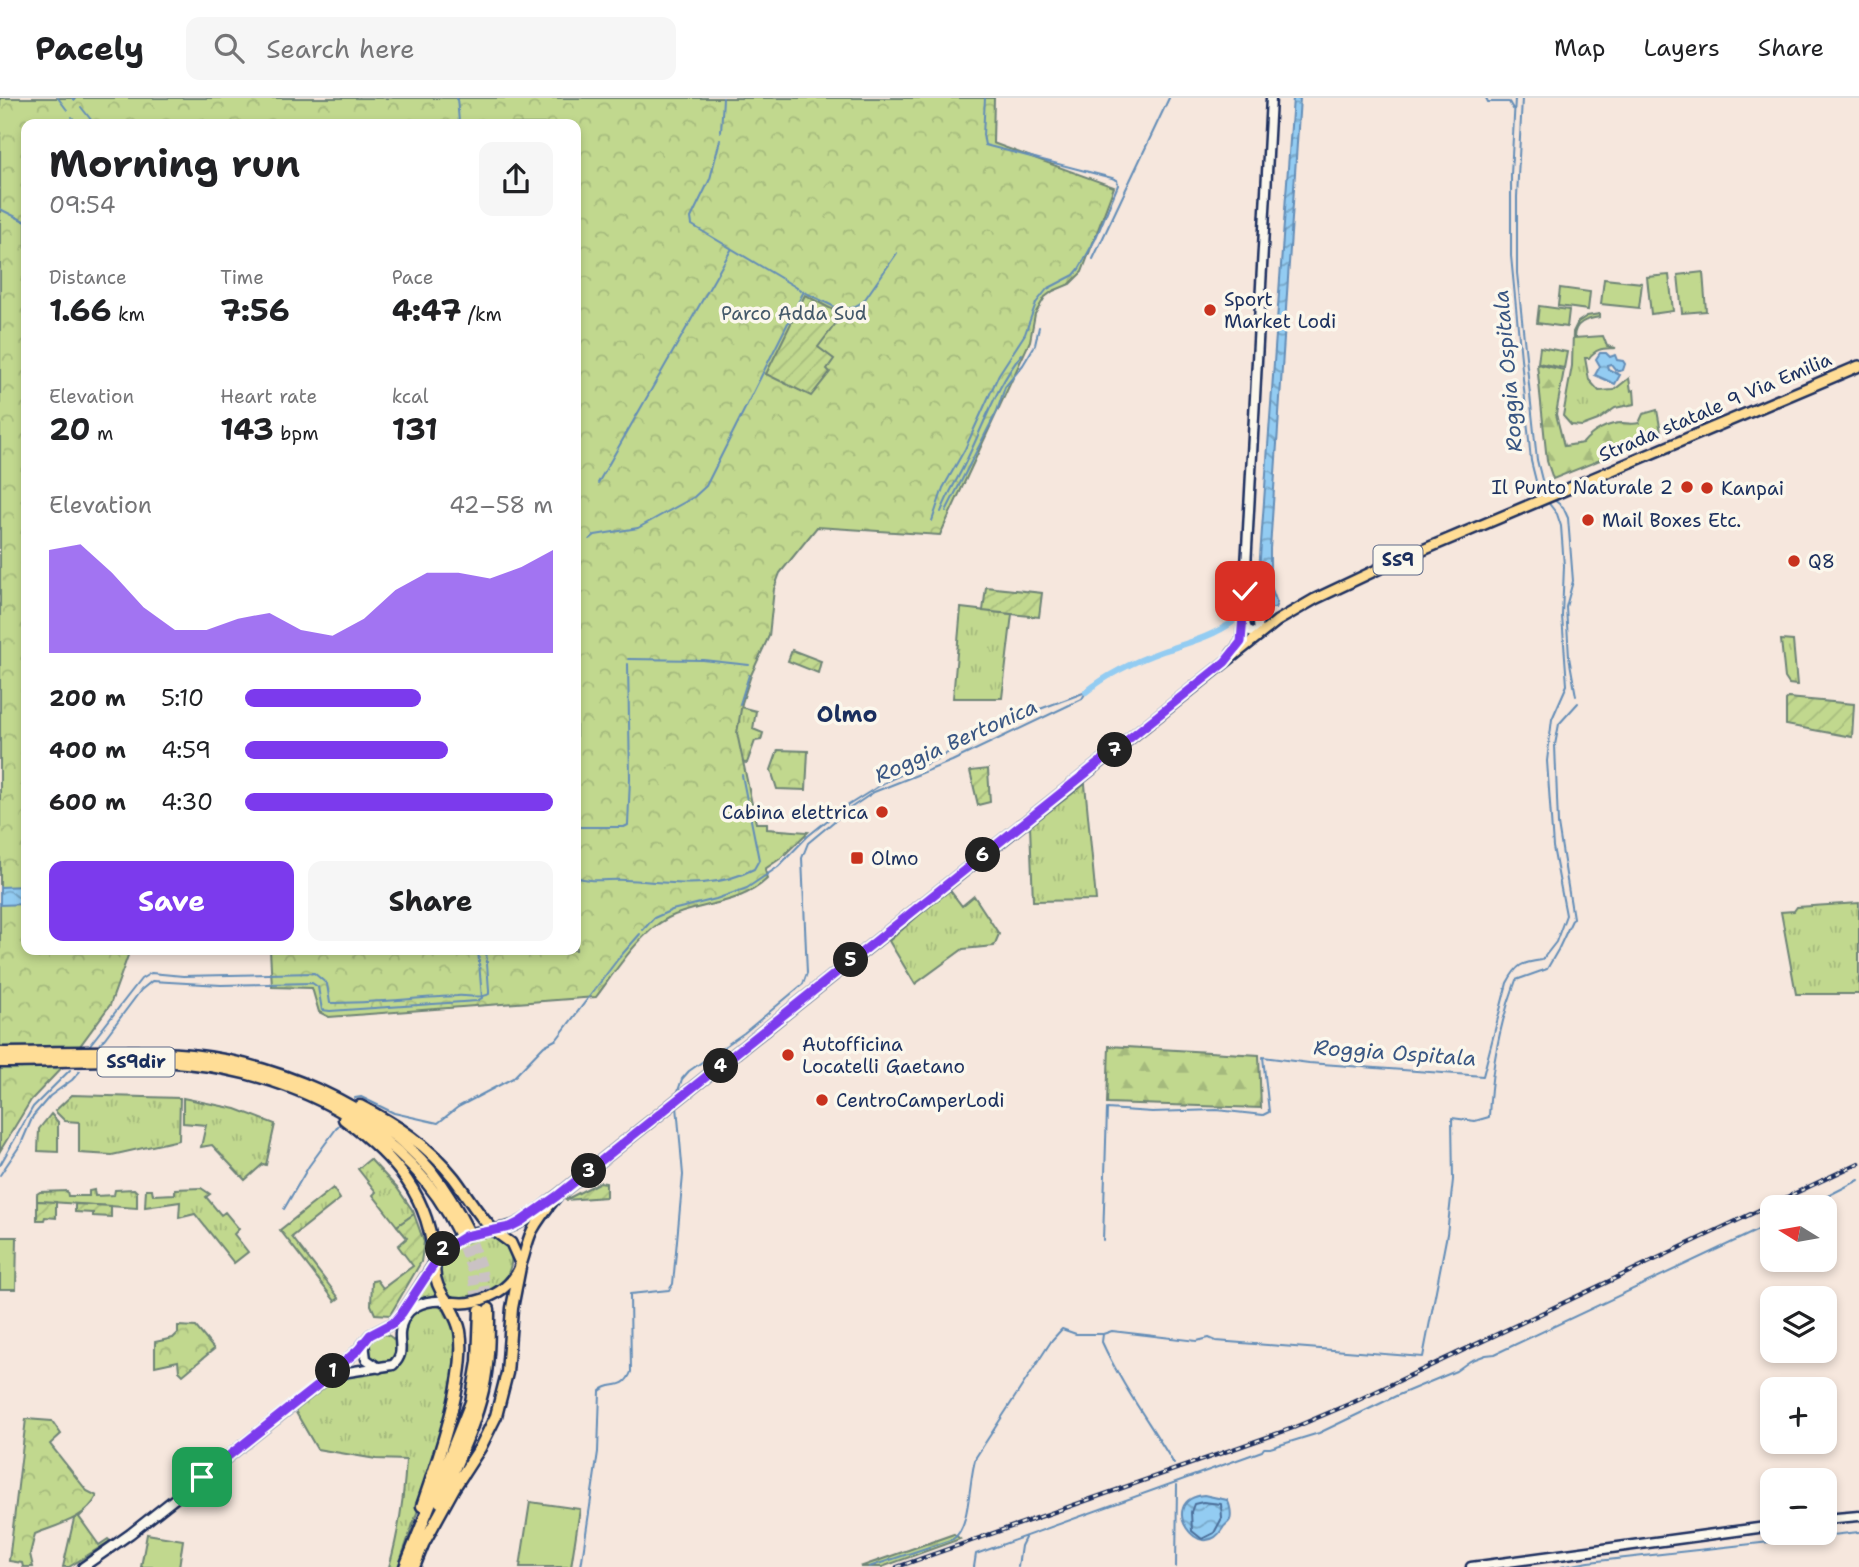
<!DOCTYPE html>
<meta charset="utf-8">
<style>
body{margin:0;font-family:"Shantell Sans",sans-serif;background:#f6f6f6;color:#202124;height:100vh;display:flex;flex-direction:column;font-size:26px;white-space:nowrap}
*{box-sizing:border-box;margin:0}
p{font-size:23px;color:#757577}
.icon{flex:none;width:38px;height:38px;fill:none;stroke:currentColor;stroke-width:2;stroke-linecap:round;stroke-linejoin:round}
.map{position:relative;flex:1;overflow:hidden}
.drawer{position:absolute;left:21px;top:21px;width:560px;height:836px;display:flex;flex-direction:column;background:#fff;border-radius:14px;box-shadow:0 4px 10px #0003}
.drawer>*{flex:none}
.needle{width:46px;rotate:281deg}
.buttons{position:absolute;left:1760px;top:1097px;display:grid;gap:14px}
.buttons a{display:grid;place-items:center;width:77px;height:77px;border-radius:14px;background:#fff;box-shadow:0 4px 10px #0003;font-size:35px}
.pin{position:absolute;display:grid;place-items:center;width:60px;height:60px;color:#fff;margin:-30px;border-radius:14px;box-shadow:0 4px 10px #0006}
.km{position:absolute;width:35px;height:35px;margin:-18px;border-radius:50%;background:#222;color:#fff;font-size:19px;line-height:35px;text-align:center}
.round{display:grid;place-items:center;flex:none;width:74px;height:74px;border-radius:14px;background:#f6f6f6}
.overview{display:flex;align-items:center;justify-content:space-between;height:119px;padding:0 28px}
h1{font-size:38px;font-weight:700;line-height:52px}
.stats{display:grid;grid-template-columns:repeat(3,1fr);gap:10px;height:119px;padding:7px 28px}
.stats div{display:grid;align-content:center}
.stats b{font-size:30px;font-weight:700}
.stats small{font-size:19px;font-weight:400}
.stats p{font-size:19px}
.chart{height:196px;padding:14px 28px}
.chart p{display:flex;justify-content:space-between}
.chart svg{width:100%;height:126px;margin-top:7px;fill:#7c3aed;opacity:.7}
.button{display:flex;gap:14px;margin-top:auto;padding:14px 28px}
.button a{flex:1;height:80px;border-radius:14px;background:#7c3aed;color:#fff;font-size:28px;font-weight:700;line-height:80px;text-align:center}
.button a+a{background:#f6f6f6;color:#202124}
ul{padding:0 28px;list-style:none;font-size:23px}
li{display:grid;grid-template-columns:112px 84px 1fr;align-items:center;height:52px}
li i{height:18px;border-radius:9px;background:#7c3aed}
header{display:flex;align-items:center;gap:42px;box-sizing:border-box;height:98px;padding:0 35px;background:#fff;border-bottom:2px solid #e0e0e0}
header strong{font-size:33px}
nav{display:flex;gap:38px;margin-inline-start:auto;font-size:24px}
.search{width:490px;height:63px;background:#f6f6f6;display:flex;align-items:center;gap:18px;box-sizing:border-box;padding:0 24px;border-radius:14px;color:#757577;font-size:26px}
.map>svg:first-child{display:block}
.grass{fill:url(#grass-tufts);stroke:#6e8476;stroke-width:2}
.forest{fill:url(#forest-firs);stroke:#6e8476;stroke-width:2}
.park{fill:url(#park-crowns);stroke:#6e8476;stroke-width:2}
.garden{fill:url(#garden-furrows);stroke:#6e8476;stroke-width:2}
.pitch{fill:#c1d88e;stroke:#6e8476;stroke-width:2}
.water{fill:url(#water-waves);stroke:#638db7;stroke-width:2}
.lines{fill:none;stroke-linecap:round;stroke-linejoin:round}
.shore{stroke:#4b6e99;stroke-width:2}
.stream{stroke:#638db7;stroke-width:2}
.canal{stroke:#93ccf2;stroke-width:6}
.highway-tunnel{stroke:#cac2c4;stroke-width:10;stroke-dasharray:10 5;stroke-linecap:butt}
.secondary-casing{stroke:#1b2f5e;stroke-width:13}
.primary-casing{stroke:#1b2f5e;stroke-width:14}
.highway-casing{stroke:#1b2f5e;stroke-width:15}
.secondary{stroke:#fbf7ec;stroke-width:8}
.primary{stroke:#ffdd96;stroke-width:9}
.highway{stroke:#ffdd96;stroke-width:10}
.rail-casing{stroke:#1b2f5e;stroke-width:4.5}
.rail{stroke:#fbf7ec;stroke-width:2;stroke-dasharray:5;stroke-linecap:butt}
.route-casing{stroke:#fff;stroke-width:14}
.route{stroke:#7c3aed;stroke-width:9}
.poi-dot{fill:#c8321e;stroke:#fbf7ec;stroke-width:2.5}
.labels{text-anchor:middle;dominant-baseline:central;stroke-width:7;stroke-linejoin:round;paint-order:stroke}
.shield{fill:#fbf7ec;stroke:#5e6b89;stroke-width:2}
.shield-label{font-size:18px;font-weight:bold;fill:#1b2f5e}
.poi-label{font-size:19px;fill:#1b2f5e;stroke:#fbf7ec;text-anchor:start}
.park-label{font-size:19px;fill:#44596a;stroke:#fbf7ec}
.street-label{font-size:19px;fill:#1b2f5e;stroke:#fbf7ec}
.water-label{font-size:21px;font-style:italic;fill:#395683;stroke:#fbf7ec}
.quarter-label{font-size:23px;font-weight:bold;fill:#1b2f5e;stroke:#fbf7ec}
</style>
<header>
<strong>Pacely</strong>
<div class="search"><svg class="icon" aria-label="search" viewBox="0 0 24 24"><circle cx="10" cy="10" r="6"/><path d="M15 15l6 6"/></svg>Search here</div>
<nav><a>Map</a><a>Layers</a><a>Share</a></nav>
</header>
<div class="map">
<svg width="1859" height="1469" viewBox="0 0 1859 1469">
<defs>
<pattern id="grass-tufts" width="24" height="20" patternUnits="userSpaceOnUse" patternTransform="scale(1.75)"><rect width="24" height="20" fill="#c1d88e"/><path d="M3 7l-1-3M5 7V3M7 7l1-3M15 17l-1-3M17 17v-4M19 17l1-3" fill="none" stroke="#a5ba7d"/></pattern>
<pattern id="forest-firs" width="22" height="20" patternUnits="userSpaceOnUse" patternTransform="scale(1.75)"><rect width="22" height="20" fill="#c1d88e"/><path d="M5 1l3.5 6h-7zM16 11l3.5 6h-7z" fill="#a5ba7d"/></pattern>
<pattern id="park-crowns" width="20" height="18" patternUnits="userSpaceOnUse" patternTransform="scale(1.75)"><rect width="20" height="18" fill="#c1d88e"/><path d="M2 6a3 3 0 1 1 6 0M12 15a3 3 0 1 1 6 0" fill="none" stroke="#a5ba7d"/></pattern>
<pattern id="garden-furrows" width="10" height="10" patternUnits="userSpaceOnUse" patternTransform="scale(1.75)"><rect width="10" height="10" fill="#c1d88e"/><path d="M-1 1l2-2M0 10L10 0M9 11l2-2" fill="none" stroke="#a5ba7d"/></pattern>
<pattern id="water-waves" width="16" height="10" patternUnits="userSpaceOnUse" patternTransform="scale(1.75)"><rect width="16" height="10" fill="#93ccf2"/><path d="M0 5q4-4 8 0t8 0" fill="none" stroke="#77a6c7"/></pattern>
</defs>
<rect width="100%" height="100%" fill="#f6e7dd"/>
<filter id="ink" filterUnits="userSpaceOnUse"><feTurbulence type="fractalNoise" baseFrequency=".0143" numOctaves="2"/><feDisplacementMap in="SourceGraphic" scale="14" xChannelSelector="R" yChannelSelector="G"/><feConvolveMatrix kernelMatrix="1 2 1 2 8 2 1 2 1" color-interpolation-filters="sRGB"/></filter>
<g filter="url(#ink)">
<path class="grass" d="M1600 216V219C1587 221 1574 224 1574 240L1603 238 1607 248 1616 250C1605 251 1597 249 1589 260H1585L1589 282 1599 293 1614 292 1629 280 1631 293 1634 292 1635 306 1615 310 1598 322 1582 328 1571 327 1563 318 1572 268 1573 234 1578 224 1587 218Z
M961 510 1012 516 1002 600H953Z
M1781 542 1793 543 1797 587 1789 586 1785 580Z
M737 608 756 613 753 631 763 635 761 642 755 643 747 665 735 664Z
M1085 686 1096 802 1033 803 1030 728Z
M949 791 962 808 974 798 999 836 994 848 963 851 915 886 889 843Z
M1859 805V896H1796L1781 814 1794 813 1797 809Z
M72 997 180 1000 179 1042 112 1057 79 1055V1024L65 1023 55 1013Z
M183 1000 236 1011 275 1026 266 1067 263 1066 245 1082 212 1047 201 1049 206 1027 183 1025Z
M51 1016 58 1024V1054L38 1053 39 1031Z
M370 1061 397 1090 413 1113 414 1116 397 1128 373 1097 376 1094 358 1071Z
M201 1090 210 1096 206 1099 221 1117 225 1114 239 1131 234 1136 248 1154 234 1165 195 1116 179 1120 180 1104 145 1109 146 1091H152L153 1097 175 1096V1091Z
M333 1090 340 1101 292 1139 339 1200 335 1203 280 1132Z
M134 1091 137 1094V1110L37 1103V1096L40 1094 67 1093 68 1098H89V1093L94 1092 95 1098 114 1097 115 1092Z
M478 1138C529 1131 521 1203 457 1201 449 1197 444 1193 441 1185 431 1159 458 1146 478 1138Z
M429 1178 438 1199 416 1203 414 1201Z
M432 1206C495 1218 411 1430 398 1469H389C399 1434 404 1399 406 1362L376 1361 317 1351 294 1311C310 1299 325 1285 344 1279 359 1274 386 1278 397 1269 420 1250 382 1222 432 1206Z
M367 1251a15 15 0 1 1 30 0a15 15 0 1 1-30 0Z
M87 1411 79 1419 99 1447 108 1441 110 1443 69 1469H63L74 1421Z"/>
<path class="forest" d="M1537 266 1564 272 1556 316 1564 348 1583 345C1592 334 1607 325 1623 325 1630 325 1632 327 1639 325L1643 316 1657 312 1661 334 1655 340 1553 381 1547 363Z
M1109 948 1259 957 1261 1010 1107 1005Z
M954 1436 960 1441 882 1469H860Z"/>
<path class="park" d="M0 0H994L993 45 1114 89 1082 174 1070 186 1053 193 1045 199 1035 216 1030 243 940 437 817 429 780 475 774 491 769 538 751 577 742 605 737 635 756 725H767V731L808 734 781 760 765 771 767 781C739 808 700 804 668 820 639 835 615 874 596 899L329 919 319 914 312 890 272 889 270 852H576V26H26V852H130L110 907 71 960 31 1002 0 1053Z
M778 652 808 653 806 692 777 691 771 672Z
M178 1228 196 1229 214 1251 183 1277 179 1273 178 1263 155 1268V1244L173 1240 178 1235Z
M26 1321 52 1323 61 1336 50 1346 87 1393 97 1398C86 1421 57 1427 35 1436L30 1456 33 1469H23L22 1465 9 1463Z"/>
<path class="garden" d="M805 197 833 212 843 213 855 219 845 222 840 220 818 249 834 261 827 271 830 274 811 298 766 276Z
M986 489 1042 495 1039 519 983 513Z
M792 552 821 563 818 575 788 563Z
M1788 600 1854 606 1852 639 1786 627V602Z
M988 671 990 704 978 707 970 673Z
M600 1084 606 1085V1099L565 1102Z
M37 1103 56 1104V1120L45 1119 44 1122H37Z
M75 1106 111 1108V1119L93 1118V1115L75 1114Z
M414 1116 424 1144 421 1164 390 1217 375 1216 371 1207 372 1183 377 1182 383 1190 413 1168 398 1148 407 1140 397 1128Z"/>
<path class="pitch" d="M1703 174 1706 213 1682 215 1678 177Z
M1669 177 1673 213 1651 216 1647 179Z
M1604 181 1642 185 1639 210 1601 206Z
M1560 190 1590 194 1588 212 1558 208Z
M1539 208 1569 212 1567 229 1537 225Z
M1540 249 1567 254 1564 270 1538 265Z
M0 1139H17L16 1191H0Z
M530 1404 580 1411 571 1469H520Z
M147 1436 183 1442 179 1469H141Z"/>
<path class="water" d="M1293 0H1300L1270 451V486L1277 505 1275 510H1265V506H1258V487Z
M1600 255H1606L1610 259 1615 257 1617 262 1623 263 1625 266 1623 272C1616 275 1615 271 1611 266L1607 267 1608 271 1620 277 1615 286 1595 277 1600 268 1596 261Z
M26 788V806L0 807V789Z
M1204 1397 1227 1402C1230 1406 1232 1417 1230 1422 1228 1426 1224 1427 1223 1430 1200 1469 1155 1402 1204 1397Z"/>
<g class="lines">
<path class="shore" d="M1203 1404 1221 1406 1222 1420 1214 1435 1202 1441 1192 1433 1191 1414 1194 1406Z"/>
<path class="stream" d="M58 0 67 12
M72 0 75 2
M457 0 459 24 457 26
M1486 0 1488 4H1509L1513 11
M1515 0 1511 77V158L1531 363 1537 387 1544 398
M1522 0 1517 99V175L1537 362 1543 386 1547 394
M81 9 92 23
M72 19 77 26
M721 34 723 0
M720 42 710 81 691 120 692 127 804 194 839 211 852 210 863 204 897 155
M0 111 26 124
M1093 161 1169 0
M598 385 731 152
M1553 401 1563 409 1568 420 1573 483 1566 509 1569 559 1576 598
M946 413 997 313 1005 289 1023 267 1035 247 1039 229
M941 414C948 394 960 378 968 359 985 324 997 287 1022 256
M932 423 943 390 965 351 999 276 1025 236 1036 205 1047 191 1074 177 1079 171 1095 142 1118 87 1117 82 1112 80 985 47 983 37 985 0
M590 441 595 437 638 430 694 399 706 388 803 195
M628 561 703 562 749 567
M740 606 749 577
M576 729H624L628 727 630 680 628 566
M576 779C592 785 608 781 625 782 671 784 711 793 754 771L759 762 742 677
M643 832 654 820 672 812 716 801 747 790 778 769 808 738 839 713 887 683 939 660 966 644 1021 618 1086 594
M89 948 141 881 151 875 183 878 314 875 327 886 330 905C372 905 414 900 457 898 466 897 481 901 489 896V892L486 852
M99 948 141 892 152 883 221 887 312 885 318 889 322 912 330 913 477 903 482 900 478 852
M677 996 682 981 689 973 744 935 803 886 807 875 802 760 808 745 849 711 874 694 952 663 1082 601 1086 594
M355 1000 361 999 394 1015 438 1025 458 1009 513 980 544 948 557 941 618 861 640 836
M0 1067 33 1009 70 972
M0 1077 21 1046 33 1018 50 998 72 982 80 973
M1804 1110 1859 1082
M284 1111 309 1068 341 1024
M1103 1142 1107 1011 1152 1014 1217 1012 1263 1017 1269 1014 1263 959 1309 965 1483 978 1507 885C1517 866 1521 865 1542 862L1556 844 1566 817 1553 749 1547 663 1552 621 1567 587 1562 518 1564 468 1561 428 1557 416 1547 403
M1174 1366C1150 1325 1122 1288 1102 1244L1103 1236 1112 1233 1197 1243 1209 1240 1216 1243 1423 1259 1447 1136 1453 1082 1452 1020 1475 1023 1489 1019C1491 971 1499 927 1516 882L1547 871 1558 852 1573 820 1558 726 1555 647 1559 626 1578 605
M581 1469 598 1354 600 1293C612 1282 623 1294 631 1274L630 1196 669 1192 673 1186 683 1077 677 1008
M869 1469 953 1441C971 1429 968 1382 976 1359L1052 1242 1062 1231 1076 1236H1103
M974 1469 976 1456 1262 1353 1264 1350H1270L1319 1335 1396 1298 1456 1273 1470 1263 1486 1257 1495 1256 1773 1125
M1018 1469 1021 1448 1025 1440
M1176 1469 1177 1387
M1561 1469 1589 1464 1859 1434"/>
<path class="canal" d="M1086 594C1109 575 1135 563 1163 553 1188 545 1212 539 1234 523"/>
<path class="highway-tunnel" d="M467 1131 481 1169 488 1207
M458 1135 472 1173 479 1211"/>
<defs>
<path id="secondary" d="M1243 525 1248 532 1259 537 1258 524 1247 500
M1231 556 1241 544 1243 525 1271 0
M364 1245 366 1261 379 1270
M327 1282 348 1274 393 1267C405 1256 399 1248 400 1235 402 1209 424 1201 447 1203
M1825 1421 1859 1418
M83 1469 130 1436 319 1287 358 1252 370 1237 393 1225 402 1215 434 1165
M1471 1469 1773 1428"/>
<path id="primary" d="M557 1098C548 1109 539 1120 532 1133 526 1145 525 1158 520 1169 508 1196 474 1210 447 1203 423 1170 436 1146 474 1135 486 1132 500 1132 512 1128 528 1122 543 1108 557 1098L1277 523 1315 501 1385 468 1859 268
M493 1132 511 1145 520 1165"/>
<path id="highway" d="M0 955C63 955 128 951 191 957 275 966 376 1007 431 1073 445 1091 457 1111 467 1131
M0 964C61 964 125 959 186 965 296 976 409 1032 458 1134
M360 1008C397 1027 428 1047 454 1080 467 1097 477 1116 493 1132
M344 1021C395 1059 431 1099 434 1165
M440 1404C455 1367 474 1331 483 1292 489 1265 489 1238 489 1211
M422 1408C437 1364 468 1278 460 1233 458 1222 452 1213 447 1203
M422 1448 454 1390 480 1350 496 1318 507 1275 512 1210 520 1169
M405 1469 471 1304 478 1264 480 1212
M414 1469 424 1444"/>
</defs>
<use href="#secondary" class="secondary-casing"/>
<use href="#primary" class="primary-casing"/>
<use href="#highway" class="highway-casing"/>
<use href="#secondary" class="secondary"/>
<use href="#primary" class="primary"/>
<use href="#highway" class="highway"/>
<defs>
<path id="rail" d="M897 1469 1293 1330 1354 1304 1859 1065"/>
</defs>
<use href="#rail" class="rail-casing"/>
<use href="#rail" class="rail"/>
</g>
</g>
<g class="lines" filter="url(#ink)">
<defs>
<path id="route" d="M202 1379 318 1287 358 1252 370 1237 393 1225 402 1215 444 1151 465 1138 510 1129 520 1124 557 1098 1225 564 1241 544 1245 493"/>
</defs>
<use href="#route" class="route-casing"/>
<use href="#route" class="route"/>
</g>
<g class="poi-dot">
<circle cx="1210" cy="212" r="7"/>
<circle cx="1687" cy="389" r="7"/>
<circle cx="1707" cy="390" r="7"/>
<circle cx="1588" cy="422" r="7"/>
<circle cx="1794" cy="463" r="7"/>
<circle cx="882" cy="714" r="7"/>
<rect x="850" y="753" width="14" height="14" rx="3.5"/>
<circle cx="788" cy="957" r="7"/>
<circle cx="822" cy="1002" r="7"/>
</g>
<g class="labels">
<g class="shield">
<rect x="1373.5" y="447.5" width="49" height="29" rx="5"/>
<rect x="97.5" y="949.5" width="77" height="29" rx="5"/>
</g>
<g class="shield-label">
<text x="1398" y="462">SS9</text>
<text x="136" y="964">SS9dir</text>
</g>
<g class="poi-label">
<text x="1224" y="201">Sport<tspan x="1224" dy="22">Market Lodi</tspan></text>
<text x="1673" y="389" text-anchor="end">Il Punto Naturale 2</text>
<text x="1721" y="390">Kanpai</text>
<text x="1602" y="422">Mail Boxes Etc.</text>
<text x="1808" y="463">Q8</text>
<text x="868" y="714" text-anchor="end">Cabina elettrica</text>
<text x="871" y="760">Olmo</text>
<text x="802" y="946">Autofficina<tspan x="802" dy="22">Locatelli Gaetano</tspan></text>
<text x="836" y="1002">CentroCamperLodi</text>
</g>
<g class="park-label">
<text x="794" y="215">Parco Adda Sud</text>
</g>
<g class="street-label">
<text transform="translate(1715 309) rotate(-23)">Strada statale 9 Via Emilia</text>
</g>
<g class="water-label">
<text transform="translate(1508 273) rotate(-95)">Roggia Ospitala</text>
<text transform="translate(956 643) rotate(-24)">Roggia Bertonica</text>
<text transform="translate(1395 955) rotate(4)">Roggia Ospitala</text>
</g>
<g class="quarter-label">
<text x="847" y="616">Olmo</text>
</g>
</g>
</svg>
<div class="buttons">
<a><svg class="needle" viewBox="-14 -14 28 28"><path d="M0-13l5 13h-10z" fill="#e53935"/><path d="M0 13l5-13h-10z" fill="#757577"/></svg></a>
<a><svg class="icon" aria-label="layers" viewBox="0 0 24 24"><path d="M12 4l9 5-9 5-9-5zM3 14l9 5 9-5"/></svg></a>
<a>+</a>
<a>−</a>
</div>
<div class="pin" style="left:202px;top:1379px;background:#1e9e55"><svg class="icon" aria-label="arrive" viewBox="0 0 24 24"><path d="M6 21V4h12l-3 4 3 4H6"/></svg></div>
<div class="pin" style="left:1245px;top:493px;background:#d93025"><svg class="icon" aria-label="check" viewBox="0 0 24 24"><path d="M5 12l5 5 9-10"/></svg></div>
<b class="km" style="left:333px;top:1273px">1</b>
<b class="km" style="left:443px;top:1151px">2</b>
<b class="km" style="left:589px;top:1073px">3</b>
<b class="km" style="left:721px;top:968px">4</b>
<b class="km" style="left:851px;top:862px">5</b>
<b class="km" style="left:983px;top:757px">6</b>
<b class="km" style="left:1115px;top:652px">7</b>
<section class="drawer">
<div class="overview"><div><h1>Morning run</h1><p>09:54</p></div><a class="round"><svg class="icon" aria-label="share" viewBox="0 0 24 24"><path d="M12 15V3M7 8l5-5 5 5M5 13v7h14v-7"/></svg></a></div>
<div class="stats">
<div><p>Distance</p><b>1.66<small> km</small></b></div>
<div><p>Time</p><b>7:56</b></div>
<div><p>Pace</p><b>4:47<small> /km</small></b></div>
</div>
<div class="stats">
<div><p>Elevation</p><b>20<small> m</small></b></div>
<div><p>Heart rate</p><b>143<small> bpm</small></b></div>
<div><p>kcal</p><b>131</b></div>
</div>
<div class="chart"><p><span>Elevation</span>42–58 m</p>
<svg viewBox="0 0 160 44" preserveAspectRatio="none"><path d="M0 44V8L10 6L20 16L30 28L40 36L50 36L60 32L70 30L80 36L90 38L100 32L110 22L120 16L130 16L140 18L150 14L160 8V44z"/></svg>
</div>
<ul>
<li><b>200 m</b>5:10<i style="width:57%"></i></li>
<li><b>400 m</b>4:59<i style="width:66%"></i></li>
<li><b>600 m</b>4:30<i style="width:100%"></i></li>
</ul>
<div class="button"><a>Save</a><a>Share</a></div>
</section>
</div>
